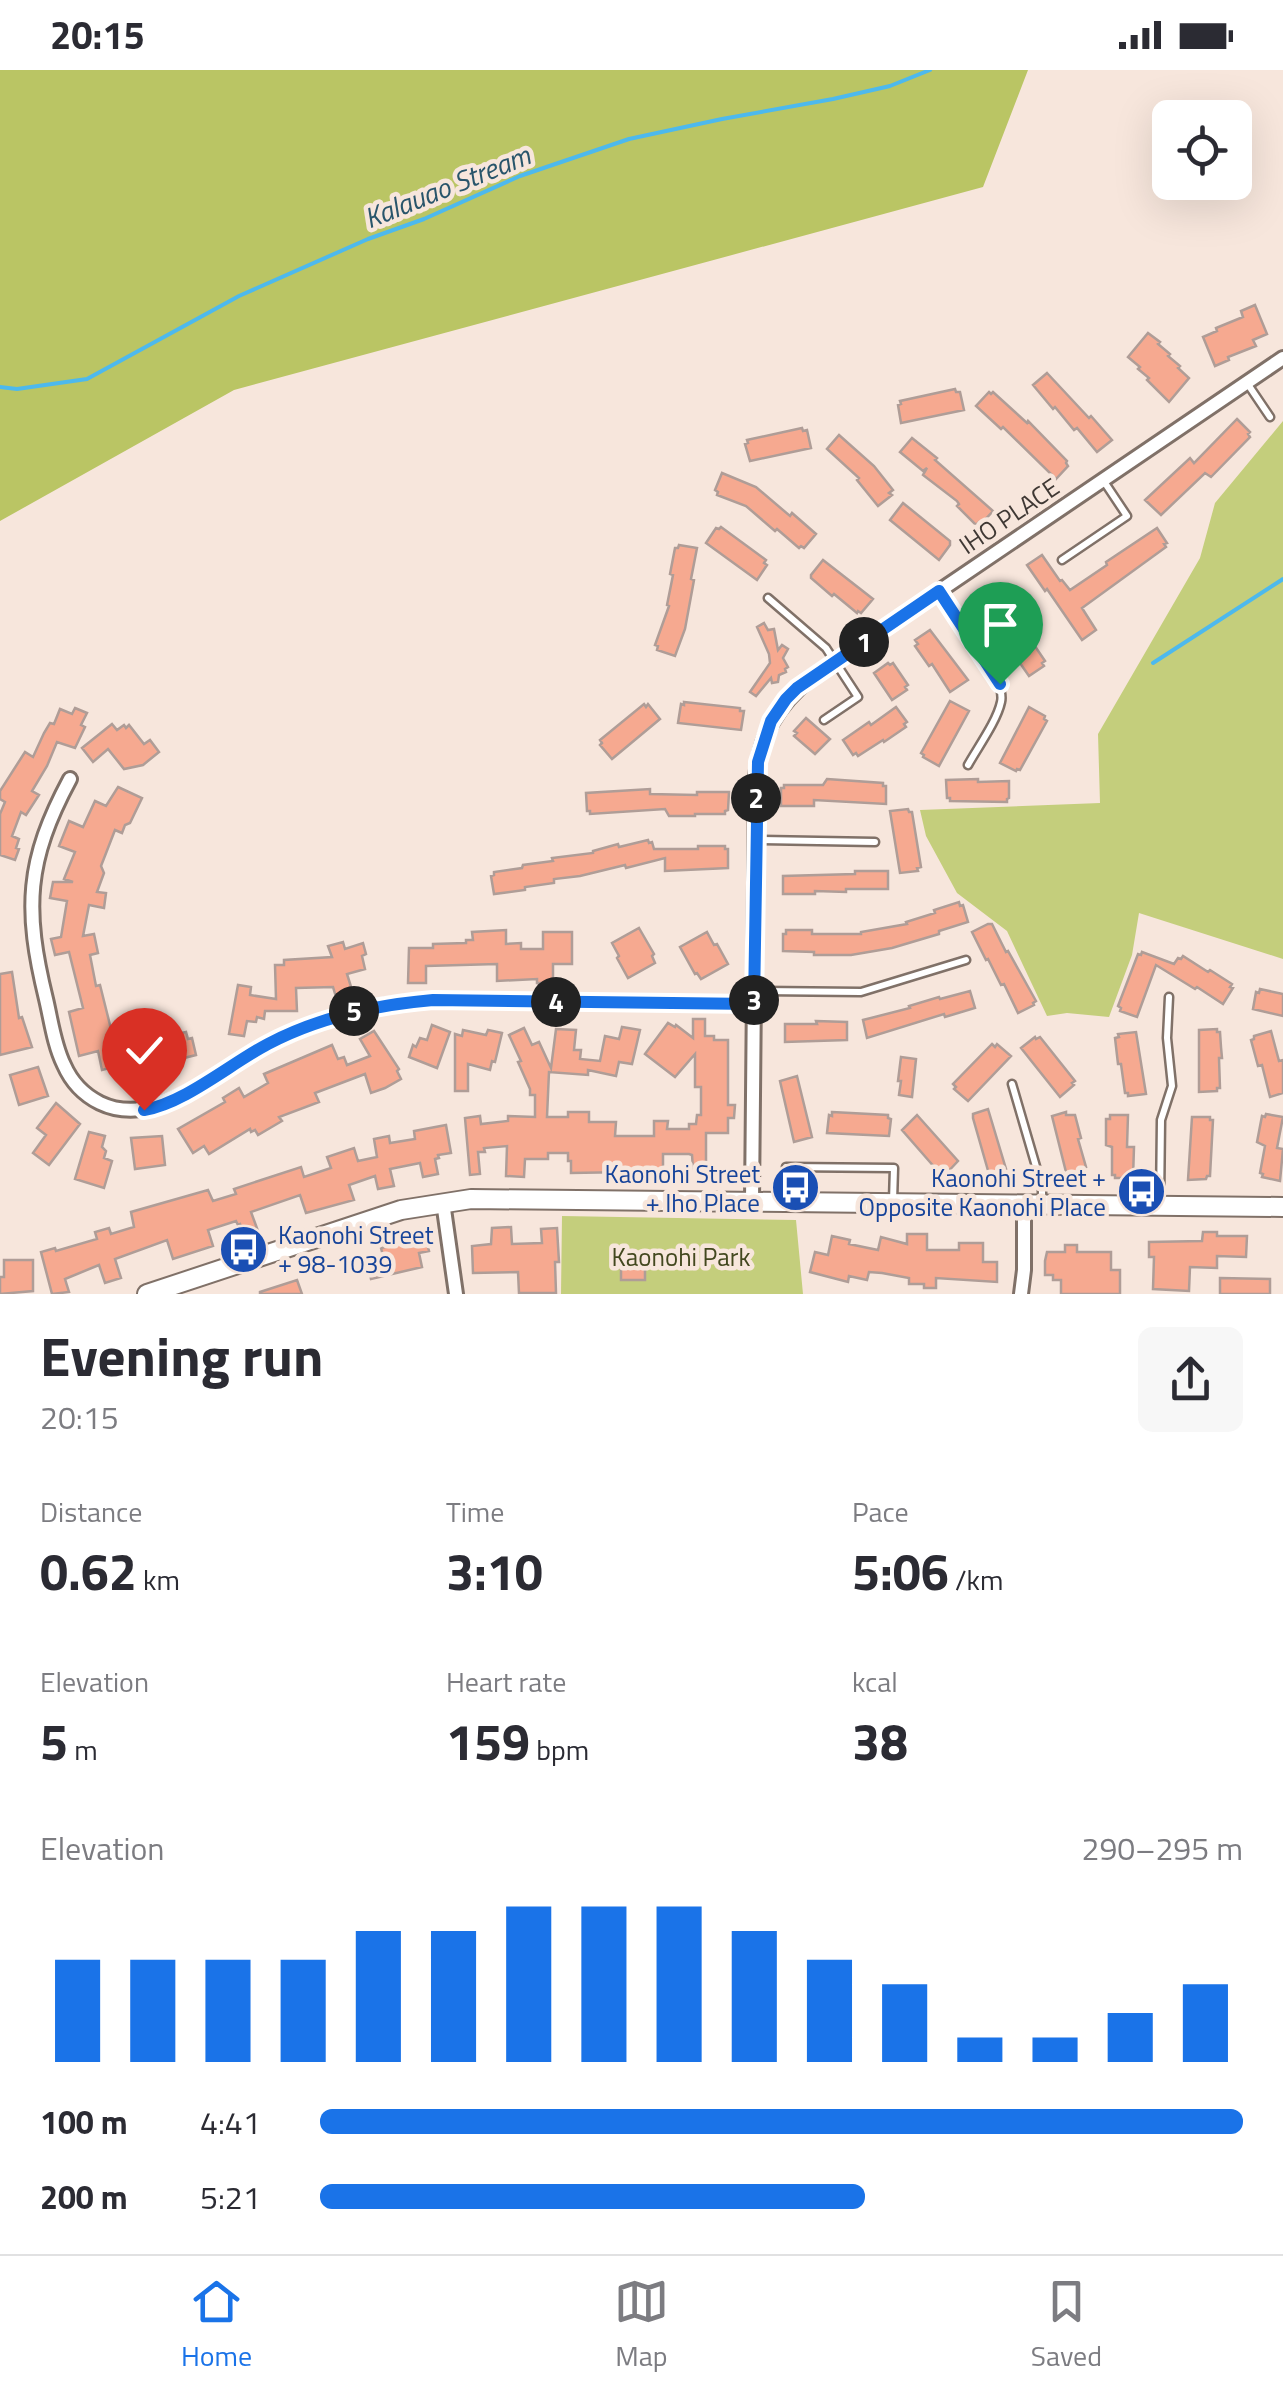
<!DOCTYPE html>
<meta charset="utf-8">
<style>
body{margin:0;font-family:"Titillium Web",sans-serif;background:#f7f7f7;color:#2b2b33;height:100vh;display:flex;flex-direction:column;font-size:38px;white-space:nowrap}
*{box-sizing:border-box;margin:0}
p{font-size:32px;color:#7c7c81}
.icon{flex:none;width:55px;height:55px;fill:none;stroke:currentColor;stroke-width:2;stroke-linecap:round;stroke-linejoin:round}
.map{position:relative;height:1224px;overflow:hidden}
.panel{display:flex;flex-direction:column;background:#fff;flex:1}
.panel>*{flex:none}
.tools{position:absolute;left:1152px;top:30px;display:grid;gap:20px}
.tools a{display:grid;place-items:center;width:100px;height:100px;border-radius:15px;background:#fff;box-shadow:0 10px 40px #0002;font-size:50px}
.pin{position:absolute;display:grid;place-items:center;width:85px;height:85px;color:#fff;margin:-102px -42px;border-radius:50% 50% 50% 0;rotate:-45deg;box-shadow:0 0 10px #0007}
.pin .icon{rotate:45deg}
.km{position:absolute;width:50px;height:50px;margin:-25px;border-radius:50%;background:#222;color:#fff;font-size:28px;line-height:50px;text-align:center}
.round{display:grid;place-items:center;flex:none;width:105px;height:105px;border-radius:15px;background:#f7f7f7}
.headline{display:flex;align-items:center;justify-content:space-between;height:170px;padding:0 40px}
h1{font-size:55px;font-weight:700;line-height:75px}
.metrics{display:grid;grid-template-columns:repeat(3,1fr);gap:15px;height:170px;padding:10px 40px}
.metrics div{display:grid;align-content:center}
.metrics b{font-size:50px;font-weight:700}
.metrics small{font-size:28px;font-weight:400}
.metrics p{font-size:28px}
.chart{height:280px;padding:20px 40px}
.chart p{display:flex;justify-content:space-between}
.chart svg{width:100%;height:180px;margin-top:10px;stroke:#1a73e8;stroke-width:6}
ul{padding:0 40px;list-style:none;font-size:32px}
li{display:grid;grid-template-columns:160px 120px 1fr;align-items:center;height:75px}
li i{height:25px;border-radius:12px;background:#1a73e8}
.status{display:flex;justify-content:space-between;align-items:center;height:70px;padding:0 50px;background:#fff;direction:ltr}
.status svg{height:28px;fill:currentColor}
.menu{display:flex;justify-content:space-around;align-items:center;height:140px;border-top:2px solid #e1e1e2;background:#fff;font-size:28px;color:#7c7c81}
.menu a{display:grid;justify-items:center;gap:5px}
.menu .current{color:#1a73e8}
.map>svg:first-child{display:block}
.green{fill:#c4ce7c}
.forest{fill:#bac564}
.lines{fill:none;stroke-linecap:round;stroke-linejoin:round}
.stream{stroke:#4db9ed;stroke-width:4}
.building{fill:#f6a990;stroke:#af9d97;stroke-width:2.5}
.lane-casing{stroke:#807168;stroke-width:11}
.street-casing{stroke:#807168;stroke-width:18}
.secondary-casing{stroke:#807168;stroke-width:22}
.lane{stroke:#fff;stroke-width:6}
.street{stroke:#fff;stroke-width:12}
.secondary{stroke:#fff;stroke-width:18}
.route-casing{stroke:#fff;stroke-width:20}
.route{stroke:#1a73e8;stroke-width:12}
.labels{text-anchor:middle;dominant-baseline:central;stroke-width:9;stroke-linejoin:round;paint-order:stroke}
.street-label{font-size:25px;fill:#3f3834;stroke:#f7e6dc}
.transit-label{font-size:25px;fill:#164399;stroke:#f7e6dc;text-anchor:end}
.park-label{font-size:25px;fill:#43481f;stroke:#f7e6dc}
.water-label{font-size:28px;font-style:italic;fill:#29556b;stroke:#f7e6dc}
</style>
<div class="status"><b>20:15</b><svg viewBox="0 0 49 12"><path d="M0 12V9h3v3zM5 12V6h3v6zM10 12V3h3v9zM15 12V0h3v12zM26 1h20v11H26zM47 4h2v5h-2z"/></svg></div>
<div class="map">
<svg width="1283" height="1224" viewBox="0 0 1283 1224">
<rect width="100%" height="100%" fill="#f7e6dc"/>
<path class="green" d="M1283 351V889L1139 843 1132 885 1109 947 1067 943 1047 946 1007 861 957 823 926 766 920 740 1100 733 1098 664 1200 488 1215 433Z
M562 1146 796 1150 803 1224H561Z"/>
<path class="forest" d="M0 0H1028L983 117 234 320 0 451Z"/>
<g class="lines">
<path class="stream" d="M0 317 17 319 87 309 239 226 368 169 424 149 520 106 629 69 722 49 833 29 890 16 930 0
M1153 593 1283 509"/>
</g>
<path class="building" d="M1255 235 1267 264 1253 270 1256 276 1228 287 1229 290 1215 296 1203 267 1217 261 1216 258 1243 247 1241 241Z
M1148 263 1160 272 1158 274 1170 284 1168 286 1180 296 1178 298 1189 308 1169 332 1147 310 1149 308 1138 299 1140 297 1128 287Z
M1047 303 1089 348 1091 346 1112 370 1097 382 1077 358 1074 360 1055 337 1053 339 1033 315Z
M955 319 956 322H960L964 340 901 353 898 335 901 334 900 331Z
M989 322 991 324 993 322 1027 353 1028 351 1067 391 1066 393 1068 396 1056 409 1003 357 1001 359 976 336Z
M1237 349 1250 362 1248 364 1250 367 1211 407 1205 403 1161 445 1145 430 1190 388 1194 393Z
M802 358 803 361 807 360 811 378 750 391 745 374 748 373 747 370Z
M839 365 874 396 893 420 889 423 892 425 878 436 857 410 859 408 827 379Z
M912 368 937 388 935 390 993 441 981 454 979 452 976 455 957 436 959 434 957 431 923 405 927 398 923 401 900 382Z
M722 403 756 417 790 446 792 443 816 464 804 478 801 476 799 478 777 459 775 461 746 436 717 425 718 422 715 420Z
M903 433 950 471V475L939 490 890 450Z
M721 457 766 490 764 493 767 495 757 510 706 473 716 458 719 459Z
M1157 458 1167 473 1164 474 1166 477 1082 538 1096 560 1082 570 1047 519 1045 521 1027 495 1042 485 1060 511 1062 510 1070 520 1107 495 1106 492Z
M679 475 697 478 691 509 694 510 685 559 675 586 657 580 658 576 655 575 669 536 667 535 673 505 670 504 675 478H678Z
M823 490 873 529 861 543 858 541 857 543 834 524 832 526 811 508V505Z
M999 517 1030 564 1028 566 1045 591 1042 593 1044 596 1029 606 1011 580 1014 578 979 527 994 518 996 520Z
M764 553 768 560 774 559 778 580 782 575 788 579 783 588 788 597 785 599 786 602 779 605 778 612 772 613 771 608 756 626 750 622 770 593 769 584 757 557Z
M930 560 968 610 950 622 932 594 929 596 915 576 918 574 915 570Z
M888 593 890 595 893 593 908 615 905 617 907 620 892 630 874 603Z
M950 631 969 641 939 696 923 687 924 685 921 683Z
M684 632 740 638V641H744L741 660 678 653 681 634 684 635Z
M644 634 646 637 648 634 660 649 612 689 600 675 602 673 600 670Z
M896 637 907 652 904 654 906 657 884 672 883 670 858 686 856 683 853 685 843 670 869 652 871 655Z
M1029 637 1045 646 1044 649 1047 651 1020 700 1017 699 1016 701 1000 693Z
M75 638 87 643 81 655 85 657 75 678 57 672 47 696 32 721 39 725 26 745 21 742 12 766 19 769 16 778 19 779 15 790 0 785V744L5 732 0 729V721L25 682 33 687 44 663 50 653 54 654 60 639 72 644Z
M806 648 830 669 815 684 794 666 797 663 794 661Z
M112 654 117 660 124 655 126 658 129 655 144 674 150 670 159 682 143 695 124 699 108 679 93 692 82 678Z
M827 709 883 713V716H886V734L814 730V736H781V718H784V715H823Z
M978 709V712L1009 711V728L1007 729V732L950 731V728H947L946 710Z
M118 717 142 728 130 753 125 755 122 763 115 760 101 796 104 803 97 822 106 823 104 838 89 835 83 866 94 864 98 883 90 885 96 916 100 915 113 967 136 961 135 954 158 948 163 967 186 962 188 969 192 968 196 985 164 993 168 1010 151 1014 145 989 102 1000 98 981 79 986 69 942 83 938 69 882 55 885 51 869 61 867 67 831 50 828 53 812H73L64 809 75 782 59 776 69 751 83 757 95 731 106 736Z
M650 719V724L697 725V722H729L728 740 725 741V744H695V746H669L665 739 590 744V741H587L586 723Z
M908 739 909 742H912L921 797 917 798 918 801 900 803 890 741Z
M648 770 649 773 652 772 654 779H698V776H725V779H728V798L665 801V788L626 798 625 795 580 806 554 809V813L525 817V820L494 824 491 806 494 805V802L522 798 523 795 553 791 552 788 593 783V781L618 774 619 777Z
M855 801H888V819H846V822L815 821V824H783V806L855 804Z
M959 832 960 836 963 835 968 852 939 861V864L892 878 851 885H814V882L783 881V864H786V860H812V864H861V862L907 854 906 852 935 843 934 840Z
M988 854H992L1006 882 1008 881 1036 931 1033 933 1034 935 1018 943 1004 914 1001 915 988 889 986 890 972 862Z
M639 858 654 884 652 886 655 893 628 908 617 888 619 886 612 873Z
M506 860V874L521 873V879H543V862H572V894H553V913H537V909L497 911V894L426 896V913H408L409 878H433V874L466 873V870H473L472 862Z
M707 862 714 875 717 874 728 894 701 909 697 903 695 904 680 877Z
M343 872 345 879 363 873 366 884 362 886 365 899 347 904 353 923 336 927 333 917 296 918 297 941H265L264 949 257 947 256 952 247 951 244 966 229 964 238 915 251 917 250 925 276 929 275 895H284V890L332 887 328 876Z
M1142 882 1174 894 1178 888 1181 889 1183 886 1208 902 1210 900 1232 914 1230 917 1233 918 1223 934 1197 917 1195 919 1156 895 1137 947 1120 941 1121 938 1118 936 1138 884 1141 885Z
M12 902 19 948 22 947 32 977 0 985V904Z
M1260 919 1283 924V946L1253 939 1256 922 1259 923Z
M970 921 975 938 945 947 944 944 867 968 863 950 910 938 909 936 939 927 940 929Z
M693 949H705V966H714V970H728V1035H735L734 1048H728V1063H706V1099H693L692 1085 689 1084H663V1103H641V1110H629V1102L571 1103V1091H568V1083H548V1089H525L524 1107 506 1106 507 1076 484 1078 485 1082H478L480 1104 470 1105 465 1048 480 1046 481 1054 508 1051V1046L535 1047V1025H530V1019L518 992 521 991 509 965 524 958 532 975 539 972 551 998 556 959 576 960 574 980H581L580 989 600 991 605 966 619 969 622 957 640 960 632 994 619 992 616 1006 588 1000V1005L549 1002 547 1047H568V1042H589V1052H616L615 1066H654V1051H668L667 1059H689V1054H696L697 1045H701V1017H695V984L675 1007 645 984 668 953 675 957 676 955 693 968Z
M816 951 847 952V970L785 972V954H817Z
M432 955 450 962 437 998 409 987 413 975 416 977 420 968 427 970Z
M1217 959V962H1220L1221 977 1222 988H1219L1220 1018H1217V1021L1199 1022V960Z
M463 960 486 965 488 960 502 963 495 992 492 991 490 1000 468 994V1021H455V964L462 966Z
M374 961 399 999 397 1001 401 1009 385 1018 371 1023 365 1004 315 1023 319 1032 279 1047 282 1051 258 1065 255 1060 251 1062 250 1059 209 1084 204 1076 193 1083 178 1059 225 1032 223 1028 239 1018 244 1027 268 1013 264 1004 332 975 338 989 344 987 347 995 370 986 360 969Z
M1271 961 1279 991 1283 990V1023L1270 1027 1262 995 1258 996 1251 970 1254 969V966Z
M1136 962 1146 1024 1128 1026V1023H1125L1121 994H1118L1115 968 1119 967 1118 964Z
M1035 967 1036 969 1040 967 1075 1011 1072 1013 1074 1015 1060 1027 1021 978Z
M992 974 995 977 997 974 1011 986 968 1031 954 1019 956 1017 953 1014Z
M901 987 916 989 912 1027 899 1025 901 1011H898Z
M38 997 48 1026 19 1035 10 1005Z
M797 1006 812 1067 794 1072 780 1011Z
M56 1033 80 1054 49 1095 33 1083 46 1065 37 1058Z
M988 1039 1006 1099 989 1104 973 1048V1044Z
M832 1042 888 1045V1048L891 1049 889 1066 827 1063 829 1045 832 1046Z
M1066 1042V1045H1075L1081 1068 1078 1069 1086 1097 1083 1098 1084 1102 1067 1106 1052 1046Z
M1266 1044 1283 1047 1277 1078 1283 1079 1280 1111 1262 1107 1263 1104 1260 1103 1265 1076 1257 1072 1262 1046 1265 1047Z
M917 1045 958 1091 943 1107 902 1060Z
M1110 1045H1128L1127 1077H1134L1133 1108H1115V1105H1112V1077L1106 1075V1049H1110Z
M1192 1047H1210V1050H1213L1210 1106H1207L1206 1109 1188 1110Z
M446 1055 451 1083 438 1085 439 1088 435 1089 438 1104 423 1107 420 1093 390 1099 394 1116 378 1119 375 1106 349 1115 354 1130 306 1143 300 1125 251 1142 258 1161 244 1166 240 1154 238 1155 236 1151 208 1160 213 1176 173 1189 167 1170 115 1189 121 1208 105 1213 99 1195 65 1209 69 1222 52 1224 41 1182 55 1178 56 1181 97 1169 95 1162 109 1158 111 1164 134 1157 131 1142 208 1120 213 1131 236 1124 234 1119 301 1097 304 1107 331 1098 327 1087 354 1078 358 1091 377 1087 374 1069 389 1066 390 1073 415 1069 414 1061Z
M89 1062 105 1066 102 1077 106 1081 104 1088 112 1091 104 1118 75 1109Z
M162 1066 165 1095 135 1099 131 1068Z
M511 1157 512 1174 542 1173 541 1159 557 1158 559 1192H555L556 1223H519L518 1202 473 1203 472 1176 491 1174 492 1158Z
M420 1162 425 1165 429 1181 419 1183 422 1197 371 1209 368 1194 384 1190 381 1178 398 1174 399 1167Z
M1203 1162H1217V1166H1247L1246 1187 1217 1186V1198L1190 1197 1189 1221 1153 1219 1154 1187H1149V1172L1202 1171Z
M907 1164H927V1180H959V1173H983V1192H997V1212L936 1208V1218H924V1214H909V1208L882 1203 869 1202 867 1210 849 1206 848 1212 810 1202 815 1182 828 1185 832 1166 850 1170 849 1174 878 1180 881 1167 907 1174Z
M1065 1175H1077V1182H1111V1200H1120V1224H1061V1210H1053V1205H1045V1191L1047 1182H1065Z
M4 1190H33V1221L0 1224V1207H4Z
M621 1194H645V1210H621Z
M1220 1208 1270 1209V1224H1220Z
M297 1210 302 1224H260V1222Z"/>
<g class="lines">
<defs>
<path id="lane" d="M1247 313 1270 347
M1062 490 1127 446 1103 410
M940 523C956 545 1007 608 1001 632 997 651 978 677 968 695
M768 528 826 578 858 627 824 650
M756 770 875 772
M754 921 861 922 966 890
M1012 1014 1042 1117V1134
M786 1097 894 1098 893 1131
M1160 1133 1161 1050 1172 1016 1167 968 1169 927"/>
<path id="street" d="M70 709C26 791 24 839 46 929 51 950 54 975 64 995 71 1011 84 1025 100 1033 158 1061 221 997 272 972 323 947 376 934 433 930L754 934
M752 1131 756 708C760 665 777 635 811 608L1283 288
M443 1132 456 1224
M1021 1224 1024 1200V1134"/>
<path id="secondary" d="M147 1224 401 1140 471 1129 1283 1137"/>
</defs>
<use href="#lane" class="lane-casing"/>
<use href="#street" class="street-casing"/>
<use href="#secondary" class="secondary-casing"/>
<use href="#lane" class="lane"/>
<use href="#street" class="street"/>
<use href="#secondary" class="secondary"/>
</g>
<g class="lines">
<defs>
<path id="route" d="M144 1040C185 1033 230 994 268 974 319 947 375 935 433 930L754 934 758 692 771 651 786 629 797 618 939 521 1000 614"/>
</defs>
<use href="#route" class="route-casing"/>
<use href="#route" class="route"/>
</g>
<defs>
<symbol id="bus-disc" viewBox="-11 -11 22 22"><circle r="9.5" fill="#1a4fb4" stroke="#f7e6dc"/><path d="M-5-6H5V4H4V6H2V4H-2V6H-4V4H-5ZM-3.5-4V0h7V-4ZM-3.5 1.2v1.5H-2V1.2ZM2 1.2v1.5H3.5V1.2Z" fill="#fff"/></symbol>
</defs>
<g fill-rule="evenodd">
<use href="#bus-disc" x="768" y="1090" width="55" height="55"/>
<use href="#bus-disc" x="1114" y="1094" width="55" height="55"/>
<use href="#bus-disc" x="216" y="1152" width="55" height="55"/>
</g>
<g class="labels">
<g class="street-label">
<text transform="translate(1009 446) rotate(-34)">IHO PLACE</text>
</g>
<g class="transit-label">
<text x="760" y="1104">Kaonohi Street<tspan x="760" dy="29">+ Iho Place</tspan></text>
<text x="1106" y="1108">Kaonohi Street +<tspan x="1106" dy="29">Opposite Kaonohi Place</tspan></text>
<text x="278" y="1165" text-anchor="start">Kaonohi Street<tspan x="278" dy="29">+ 98-1039</tspan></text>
</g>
<g class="park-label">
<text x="681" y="1187">Kaonohi Park</text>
</g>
<g class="water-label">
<text transform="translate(447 116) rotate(-22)">Kalauao Stream</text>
</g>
</g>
</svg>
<div class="tools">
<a><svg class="icon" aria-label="locate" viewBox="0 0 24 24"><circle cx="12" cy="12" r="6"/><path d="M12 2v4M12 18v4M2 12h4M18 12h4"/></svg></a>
</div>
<div class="pin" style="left:1000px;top:614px;background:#1e9e55"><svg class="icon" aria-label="arrive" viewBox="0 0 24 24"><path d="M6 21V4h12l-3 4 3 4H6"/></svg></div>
<div class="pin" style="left:144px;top:1040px;background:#d93025"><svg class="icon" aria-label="check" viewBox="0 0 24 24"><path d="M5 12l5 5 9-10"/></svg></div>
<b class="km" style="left:864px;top:572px">1</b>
<b class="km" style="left:756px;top:728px">2</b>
<b class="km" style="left:754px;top:930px">3</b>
<b class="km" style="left:556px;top:932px">4</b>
<b class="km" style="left:354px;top:941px">5</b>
</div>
<section class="panel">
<div class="headline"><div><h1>Evening run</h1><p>20:15</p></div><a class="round"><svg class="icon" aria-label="share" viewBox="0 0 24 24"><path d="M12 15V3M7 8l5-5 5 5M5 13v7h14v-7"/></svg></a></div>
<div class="metrics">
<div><p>Distance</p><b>0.62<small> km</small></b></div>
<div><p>Time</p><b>3:10</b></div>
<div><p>Pace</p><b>5:06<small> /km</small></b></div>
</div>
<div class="metrics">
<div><p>Elevation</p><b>5<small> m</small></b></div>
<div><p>Heart rate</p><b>159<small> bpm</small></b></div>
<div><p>kcal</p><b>38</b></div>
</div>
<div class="chart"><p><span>Elevation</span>290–295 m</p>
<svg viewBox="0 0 160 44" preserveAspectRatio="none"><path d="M5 44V19M15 44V19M25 44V19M35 44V19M45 44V12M55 44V12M65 44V6M75 44V6M85 44V6M95 44V12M105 44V19M115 44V25M125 44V38M135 44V38M145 44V32M155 44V25"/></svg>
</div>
<ul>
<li><b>100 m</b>4:41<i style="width:100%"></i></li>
<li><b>200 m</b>5:21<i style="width:59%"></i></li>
</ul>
</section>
<nav class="menu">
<a class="current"><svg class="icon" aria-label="home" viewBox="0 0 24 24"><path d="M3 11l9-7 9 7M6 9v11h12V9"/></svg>Home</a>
<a><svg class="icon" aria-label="map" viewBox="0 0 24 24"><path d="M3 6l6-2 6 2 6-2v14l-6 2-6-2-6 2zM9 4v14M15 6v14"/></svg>Map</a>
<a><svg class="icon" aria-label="saved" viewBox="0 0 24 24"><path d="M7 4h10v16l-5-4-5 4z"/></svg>Saved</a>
</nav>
